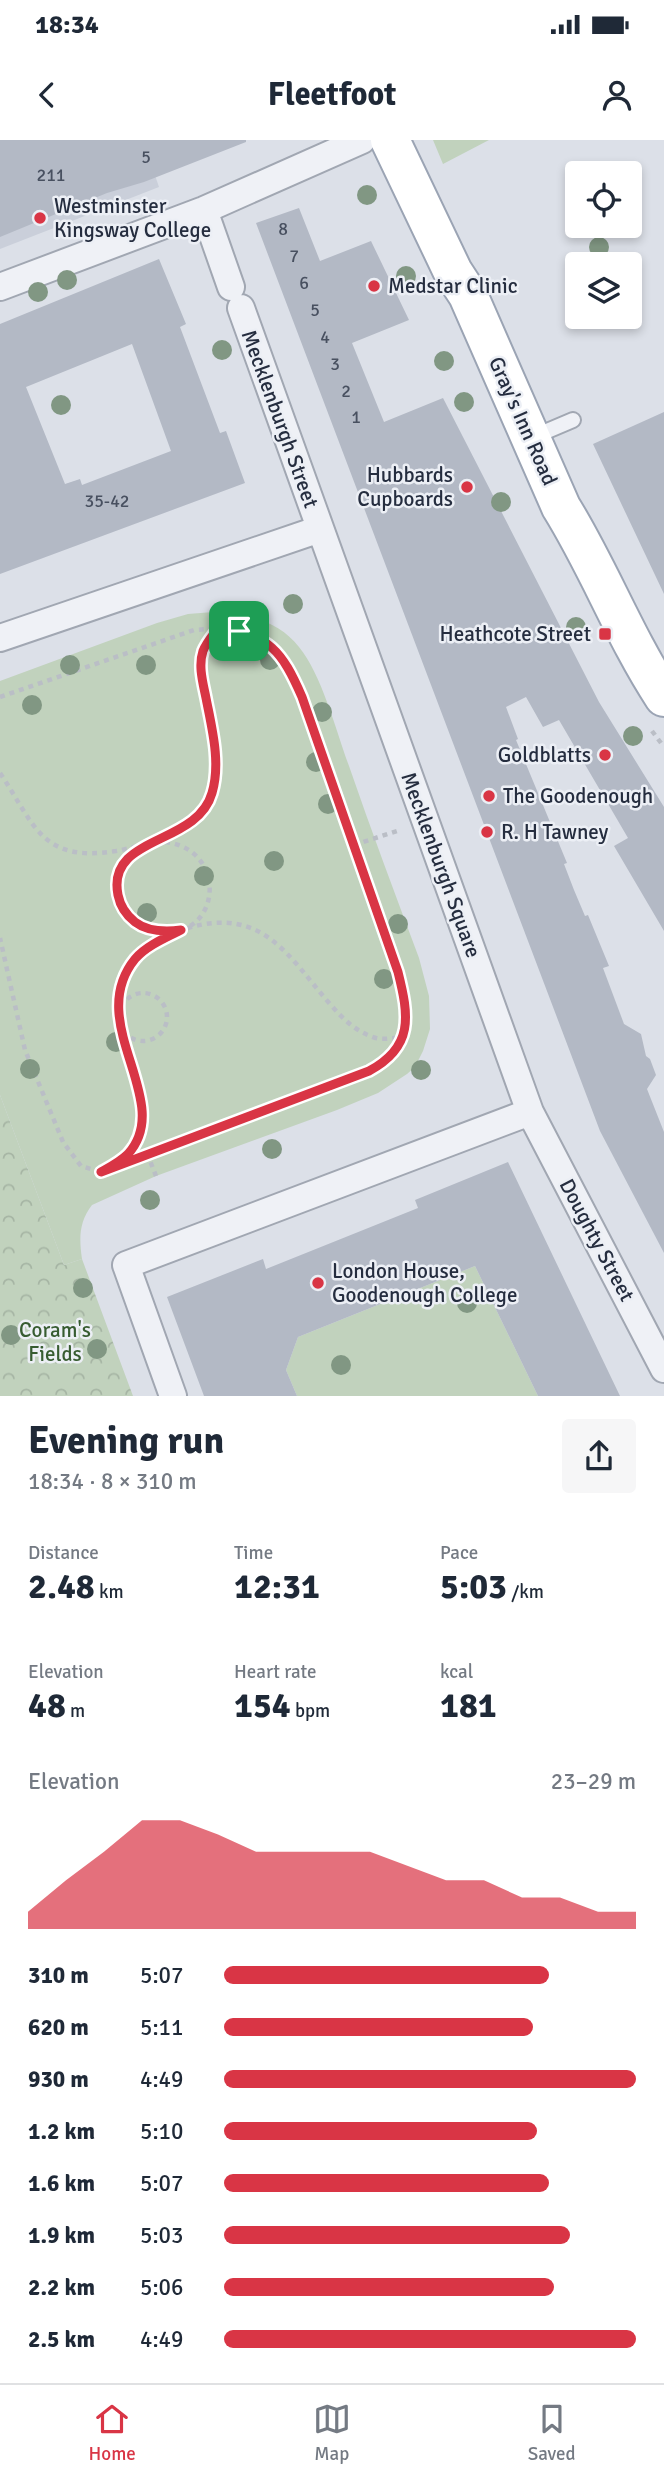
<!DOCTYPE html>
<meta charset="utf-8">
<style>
body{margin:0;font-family:Signika,sans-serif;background:#f6f6f7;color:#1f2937;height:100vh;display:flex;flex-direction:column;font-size:26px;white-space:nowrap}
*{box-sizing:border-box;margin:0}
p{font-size:23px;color:#747a83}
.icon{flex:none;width:38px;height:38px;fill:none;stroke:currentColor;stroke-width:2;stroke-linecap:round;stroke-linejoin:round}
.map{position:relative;height:1256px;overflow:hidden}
.panel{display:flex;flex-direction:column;background:#fff;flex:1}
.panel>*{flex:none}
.controls{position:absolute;left:565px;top:21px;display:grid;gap:14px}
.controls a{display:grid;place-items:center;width:77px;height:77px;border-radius:7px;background:#fff;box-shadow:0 4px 10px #0003;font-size:35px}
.pin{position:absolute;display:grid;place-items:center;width:60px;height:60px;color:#fff;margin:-30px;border-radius:14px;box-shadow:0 4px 10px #0006}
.round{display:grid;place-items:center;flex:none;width:74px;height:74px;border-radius:7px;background:#f6f6f7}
.headline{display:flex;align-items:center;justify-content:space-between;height:119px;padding:0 28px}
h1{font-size:38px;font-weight:700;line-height:52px}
.metrics{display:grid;grid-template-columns:repeat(3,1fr);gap:10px;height:119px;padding:7px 28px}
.metrics div{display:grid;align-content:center}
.metrics b{font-size:35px;font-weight:700}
.metrics small{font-size:19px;font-weight:400}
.metrics p{font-size:19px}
.chart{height:196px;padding:14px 28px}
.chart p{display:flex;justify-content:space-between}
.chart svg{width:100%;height:126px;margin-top:7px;fill:#d93545;opacity:.7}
ul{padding:0 28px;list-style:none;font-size:23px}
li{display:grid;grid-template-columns:112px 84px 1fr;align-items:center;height:52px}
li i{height:18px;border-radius:9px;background:#d93545}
.status{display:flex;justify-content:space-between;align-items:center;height:49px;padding:0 35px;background:#fff;direction:ltr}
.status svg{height:19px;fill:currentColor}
header{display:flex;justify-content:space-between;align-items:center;height:91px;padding:0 28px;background:#fff;font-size:32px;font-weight:700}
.tab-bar{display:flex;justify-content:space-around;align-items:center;height:98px;border-top:2px solid #e0e1e3;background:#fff;font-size:19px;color:#747a83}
.tab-bar a{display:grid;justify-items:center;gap:4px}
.tab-bar .current{color:#d93545}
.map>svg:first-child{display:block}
.built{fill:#cacfda}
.park{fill:url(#park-crowns)}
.garden{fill:#c1d2bd}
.building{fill:#b3b9c5;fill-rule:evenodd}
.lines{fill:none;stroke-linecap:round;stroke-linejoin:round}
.service-casing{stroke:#a1a7b2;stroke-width:18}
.minor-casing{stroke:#a1a7b2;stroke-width:30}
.primary-casing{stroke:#9ba4b4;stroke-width:42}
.path{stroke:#babec6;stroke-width:4.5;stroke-dasharray:5 5;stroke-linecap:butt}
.service{stroke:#eff1f6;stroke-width:14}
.minor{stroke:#eff1f6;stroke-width:26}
.primary{stroke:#fff;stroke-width:38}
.tree{fill:#819783}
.route-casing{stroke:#fff;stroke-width:14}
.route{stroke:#d93545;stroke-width:9}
.poi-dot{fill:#d93545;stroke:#eceff5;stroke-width:2.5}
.labels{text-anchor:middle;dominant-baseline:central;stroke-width:5;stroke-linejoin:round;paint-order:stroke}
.number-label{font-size:18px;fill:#485060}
.poi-label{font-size:21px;fill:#252d3f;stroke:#eceff5;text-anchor:start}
.street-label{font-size:21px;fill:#252d3f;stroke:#eceff5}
.park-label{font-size:21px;fill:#375c31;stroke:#eceff5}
</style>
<div class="status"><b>18:34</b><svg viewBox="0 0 49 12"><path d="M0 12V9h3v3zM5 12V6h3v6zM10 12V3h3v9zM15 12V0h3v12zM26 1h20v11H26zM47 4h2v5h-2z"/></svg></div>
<header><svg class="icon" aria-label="back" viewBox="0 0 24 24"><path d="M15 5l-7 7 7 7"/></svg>Fleetfoot<svg class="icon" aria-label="person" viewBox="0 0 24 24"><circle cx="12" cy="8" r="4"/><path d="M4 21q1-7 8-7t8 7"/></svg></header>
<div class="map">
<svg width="664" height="1256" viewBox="0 0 664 1256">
<defs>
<pattern id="park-crowns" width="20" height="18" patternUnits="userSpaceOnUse" patternTransform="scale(1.75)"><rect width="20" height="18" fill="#c1d2bd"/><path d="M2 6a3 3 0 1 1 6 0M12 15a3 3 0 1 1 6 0" fill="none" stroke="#a6b5a4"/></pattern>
</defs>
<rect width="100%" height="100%" fill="#dce0e8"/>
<path class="built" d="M0 0H143L159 47 0 109Z"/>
<path class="park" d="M0 955 64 1125 82 1119 133 1256H0Z"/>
<path class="garden" d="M433 0H489L443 24Z
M213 472C245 473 278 480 299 507 322 535 336 591 349 626 371 690 395 754 419 818L429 856 430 889 423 911 415 927 407 934 378 953 337 970 156 1036 92 1065C79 1082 79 1098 82 1119L64 1125 0 955V541L157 483 188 474Z
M475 1126 538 1256H297L286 1230 298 1197Z"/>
<path class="building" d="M0 0H246V2L144 42 107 53 0 97Z
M299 68 320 121 371 101 409 180 352 203 384 282 443 258 599 562 664 667V791L614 706 628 698 559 580 543 587 526 557 506 567 518 599 516 600 567 723 564 724 574 750 585 776 588 775 609 826 603 828 624 884 641 894 646 916 650 919 656 935 647 949 664 992V1113L600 991 256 83Z
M159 119 186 184 180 187 220 293 226 291 245 343 0 434V184ZM132 204 171 311 82 345 80 339 65 344 26 247Z
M664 272V454L593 304Z
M508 1022 620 1256H538L475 1126 298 1197 286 1230 297 1256H204L167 1157 263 1119 266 1129 418 1068 415 1060Z"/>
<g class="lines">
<defs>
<path id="service" d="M533 297 573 280"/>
<path id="minor" d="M204 70 231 147
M0 147 204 70 362 0
M241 168 530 972 664 1229
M0 498 320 389
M173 1256 126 1125 530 972"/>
<path id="primary" d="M390 0 453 132 468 155 561 367C599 428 624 496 664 557"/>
</defs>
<use href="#service" class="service-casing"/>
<use href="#minor" class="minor-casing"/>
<use href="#primary" class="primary-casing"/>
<path class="path" d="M0 557 194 490C257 485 277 500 302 557L398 832C404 857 412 887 397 910 380 937 238 981 201 994 167 1006 134 1019 101 1032L81 1026 63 1002 25 910 0 798
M652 591 664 607
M0 633C35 685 41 723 116 711 165 702 219 681 216 622 215 602 211 582 207 563 204 547 198 527 204 511 206 503 213 495 218 488
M165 702C230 709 221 802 158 791 148 790 137 785 130 777 99 743 125 708 165 702Z
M354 705 400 690
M119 877a24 24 0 1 1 48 0a24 24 0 1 1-48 0Z
M147 1013 156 1036
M117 1023C172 980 118 920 118 865 118 857 118 851 121 844 126 837 129 828 134 821 146 805 170 794 188 788 263 766 288 816 330 864 344 880 356 892 376 898 384 900 394 898 403 897"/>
<use href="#service" class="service"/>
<use href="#minor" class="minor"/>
<use href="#primary" class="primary"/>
</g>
<g class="tree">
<circle cx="367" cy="55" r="10"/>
<circle cx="599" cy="107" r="10"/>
<circle cx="406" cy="136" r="10"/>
<circle cx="67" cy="140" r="10"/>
<circle cx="38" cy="152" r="10"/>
<circle cx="222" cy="210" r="10"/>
<circle cx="444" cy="221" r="10"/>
<circle cx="464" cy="262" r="10"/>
<circle cx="61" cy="265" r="10"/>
<circle cx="501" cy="362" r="10"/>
<circle cx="293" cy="464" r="10"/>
<circle cx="226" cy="486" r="10"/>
<circle cx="576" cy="487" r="10"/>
<circle cx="270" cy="520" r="10"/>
<circle cx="70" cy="525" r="10"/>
<circle cx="146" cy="525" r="10"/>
<circle cx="32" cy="565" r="10"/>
<circle cx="322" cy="572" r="10"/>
<circle cx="633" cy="596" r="10"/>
<circle cx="316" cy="622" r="10"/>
<circle cx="328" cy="664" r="10"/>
<circle cx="274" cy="721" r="10"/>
<circle cx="204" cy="736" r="10"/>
<circle cx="147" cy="773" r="10"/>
<circle cx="398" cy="784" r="10"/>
<circle cx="384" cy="839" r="10"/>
<circle cx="116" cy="902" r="10"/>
<circle cx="30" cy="929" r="10"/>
<circle cx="421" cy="930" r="10"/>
<circle cx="272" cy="1009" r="10"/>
<circle cx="150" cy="1060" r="10"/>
<circle cx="83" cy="1148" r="10"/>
<circle cx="467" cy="1163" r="10"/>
<circle cx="11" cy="1195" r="10"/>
<circle cx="97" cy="1209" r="10"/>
<circle cx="341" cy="1225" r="10"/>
</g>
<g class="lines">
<defs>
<path id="route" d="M218 488C269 494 282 511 302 557L398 832C409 876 414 907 369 931L101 1032C110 1027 120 1022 128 1014 176 961 83 883 135 819 146 806 165 798 181 790 165 792 148 792 135 782 126 775 120 765 118 755 106 695 197 706 212 653 221 623 212 589 206 558 203 543 198 526 203 511 206 503 213 495 218 488Z"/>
</defs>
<use href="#route" class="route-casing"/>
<use href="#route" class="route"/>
</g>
<g class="poi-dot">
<circle cx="40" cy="78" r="7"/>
<circle cx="374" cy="146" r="7"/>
<circle cx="467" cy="347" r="7"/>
<rect x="598" y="487" width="14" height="14" rx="3.5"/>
<circle cx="605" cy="615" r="7"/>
<circle cx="489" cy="656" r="7"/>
<circle cx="487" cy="692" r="7"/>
<circle cx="318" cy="1143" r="7"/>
</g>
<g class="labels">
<g class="number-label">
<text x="146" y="17">5</text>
<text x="51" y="35">211</text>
<text x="283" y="89">8</text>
<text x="294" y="116">7</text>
<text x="304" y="143">6</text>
<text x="315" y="170">5</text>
<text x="325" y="197">4</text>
<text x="335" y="224">3</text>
<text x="346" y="251">2</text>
<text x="356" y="277">1</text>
<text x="107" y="361">35-42</text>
</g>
<g class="poi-label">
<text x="54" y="66">Westminster<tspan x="54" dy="24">Kingsway College</tspan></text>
<text x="388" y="146">Medstar Clinic</text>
<text x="453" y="335" text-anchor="end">Hubbards<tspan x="453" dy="24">Cupboards</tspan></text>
<text x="591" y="494" text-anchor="end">Heathcote Street</text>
<text x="591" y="615" text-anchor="end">Goldblatts</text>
<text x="503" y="656">The Goodenough</text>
<text x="501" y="692">R. H Tawney</text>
<text x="332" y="1131">London House,<tspan x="332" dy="24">Goodenough College</tspan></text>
</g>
<g class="street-label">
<text transform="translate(280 279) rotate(70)">Mecklenburgh Street</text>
<text transform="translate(523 281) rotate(66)">Gray's Inn Road</text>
<text transform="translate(441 725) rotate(70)">Mecklenburgh Square</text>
<text transform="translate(597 1100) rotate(62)">Doughty Street</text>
</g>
<g class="park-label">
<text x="55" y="1190">Coram's<tspan x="55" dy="24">Fields</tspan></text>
</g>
</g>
</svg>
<div class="controls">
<a><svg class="icon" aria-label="locate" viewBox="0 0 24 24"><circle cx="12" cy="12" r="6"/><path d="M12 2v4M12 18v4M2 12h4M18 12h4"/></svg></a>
<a><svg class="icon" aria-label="layers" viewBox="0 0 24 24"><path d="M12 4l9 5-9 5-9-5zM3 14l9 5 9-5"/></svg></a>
</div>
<div class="pin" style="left:239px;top:491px;background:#1e9e55"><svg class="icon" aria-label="arrive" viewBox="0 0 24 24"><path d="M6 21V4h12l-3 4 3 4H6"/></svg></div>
</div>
<section class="panel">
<div class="headline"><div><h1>Evening run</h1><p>18:34 · 8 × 310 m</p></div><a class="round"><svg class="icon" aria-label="share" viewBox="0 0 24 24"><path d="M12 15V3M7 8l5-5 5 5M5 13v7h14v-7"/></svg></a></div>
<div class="metrics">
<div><p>Distance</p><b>2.48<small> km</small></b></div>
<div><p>Time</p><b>12:31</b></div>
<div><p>Pace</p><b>5:03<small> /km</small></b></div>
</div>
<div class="metrics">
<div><p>Elevation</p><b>48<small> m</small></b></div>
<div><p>Heart rate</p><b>154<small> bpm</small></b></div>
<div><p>kcal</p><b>181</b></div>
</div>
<div class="chart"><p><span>Elevation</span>23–29 m</p>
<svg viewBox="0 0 160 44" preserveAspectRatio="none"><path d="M0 44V38L10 27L20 17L30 6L40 6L50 11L60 17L70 17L80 17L90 17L100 22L110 27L120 27L130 33L140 33L150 38L160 38V44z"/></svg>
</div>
<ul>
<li><b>310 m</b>5:07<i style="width:79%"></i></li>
<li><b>620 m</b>5:11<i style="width:75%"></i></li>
<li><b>930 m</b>4:49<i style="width:100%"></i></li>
<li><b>1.2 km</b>5:10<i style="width:76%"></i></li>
<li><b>1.6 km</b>5:07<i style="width:79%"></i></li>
<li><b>1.9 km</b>5:03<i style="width:84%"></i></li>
<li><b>2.2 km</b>5:06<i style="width:80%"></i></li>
<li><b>2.5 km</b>4:49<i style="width:100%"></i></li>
</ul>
</section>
<nav class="tab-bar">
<a class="current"><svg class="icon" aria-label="home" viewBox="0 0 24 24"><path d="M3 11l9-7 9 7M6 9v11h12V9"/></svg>Home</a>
<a><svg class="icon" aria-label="map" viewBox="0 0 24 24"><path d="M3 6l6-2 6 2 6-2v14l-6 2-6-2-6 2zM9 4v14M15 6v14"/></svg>Map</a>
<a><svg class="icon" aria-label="saved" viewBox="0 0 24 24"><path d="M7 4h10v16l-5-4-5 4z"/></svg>Saved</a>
</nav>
